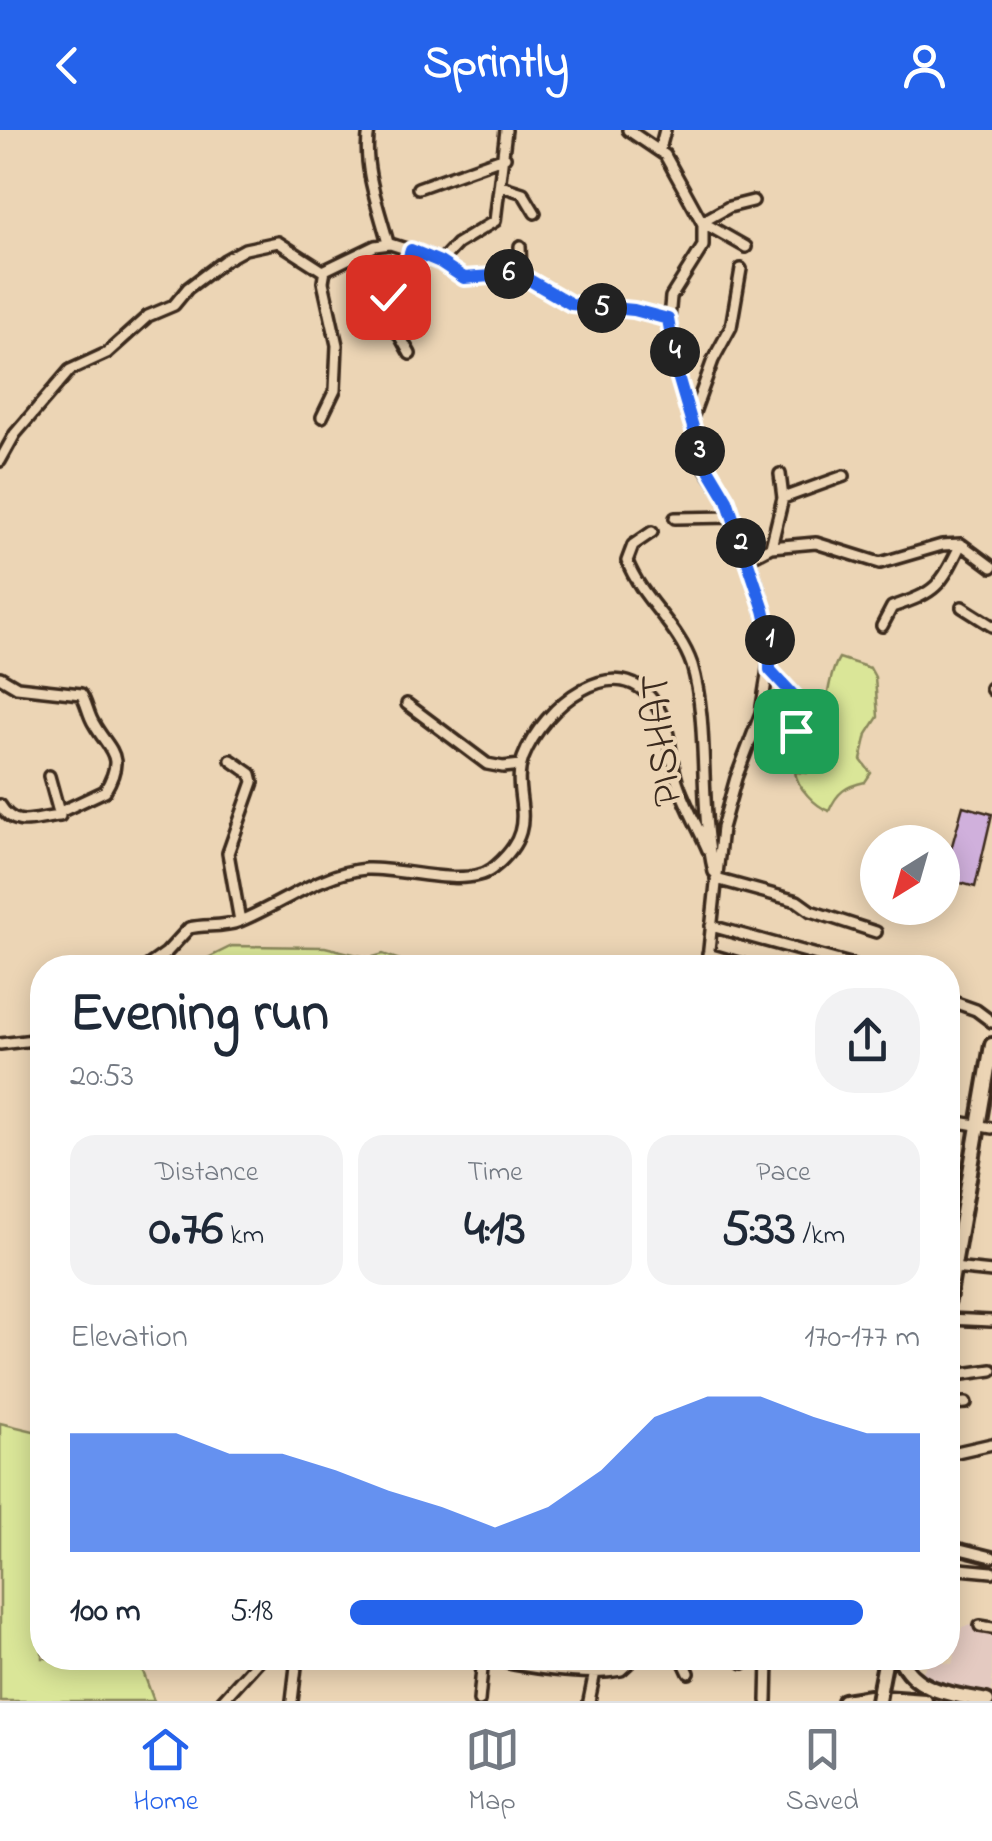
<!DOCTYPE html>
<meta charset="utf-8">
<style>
body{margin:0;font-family:"Indie Flower",sans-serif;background:#f2f2f3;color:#1f2937;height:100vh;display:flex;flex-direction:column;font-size:38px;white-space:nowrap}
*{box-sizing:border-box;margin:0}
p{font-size:32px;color:#747a83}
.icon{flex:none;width:55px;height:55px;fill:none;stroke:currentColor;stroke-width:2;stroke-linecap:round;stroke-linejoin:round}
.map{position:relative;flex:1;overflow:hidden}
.side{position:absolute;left:30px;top:825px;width:930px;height:715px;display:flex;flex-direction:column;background:#fff;border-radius:40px;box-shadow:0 5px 25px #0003}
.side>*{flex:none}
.needle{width:65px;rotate:217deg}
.buttons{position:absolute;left:860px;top:695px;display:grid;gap:20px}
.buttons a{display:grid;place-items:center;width:100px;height:100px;border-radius:50%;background:#fff;box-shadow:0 5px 25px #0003;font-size:50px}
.pin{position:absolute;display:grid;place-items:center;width:85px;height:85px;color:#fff;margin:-42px;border-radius:20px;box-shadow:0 5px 15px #0006}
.km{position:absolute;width:50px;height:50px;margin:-25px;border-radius:50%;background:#222;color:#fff;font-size:28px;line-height:50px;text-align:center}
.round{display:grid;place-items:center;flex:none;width:105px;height:105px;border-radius:40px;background:#f2f2f3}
.head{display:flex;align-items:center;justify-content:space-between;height:170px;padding:0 40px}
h1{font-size:55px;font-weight:700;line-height:75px}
.metrics{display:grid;grid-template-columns:repeat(3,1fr);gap:15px;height:170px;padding:10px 40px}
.metrics div{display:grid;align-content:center;border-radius:25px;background:#f2f2f3;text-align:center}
.metrics b{font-size:50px;font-weight:700}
.metrics small{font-size:28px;font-weight:400}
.metrics p{font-size:28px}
.chart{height:280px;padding:20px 40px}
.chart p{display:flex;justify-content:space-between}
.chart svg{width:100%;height:180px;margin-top:10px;fill:#2563eb;opacity:.7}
ul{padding:0 40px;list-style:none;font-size:32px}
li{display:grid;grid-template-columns:160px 120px 1fr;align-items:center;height:75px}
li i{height:25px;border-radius:12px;background:#2563eb}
header{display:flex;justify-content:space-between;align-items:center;height:130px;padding:0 40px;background:#2563eb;color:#fff;font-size:45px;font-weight:700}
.menu{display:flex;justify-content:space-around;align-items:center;height:140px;border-top:2px solid #e0e1e3;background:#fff;font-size:28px;color:#747a83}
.menu a{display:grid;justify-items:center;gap:5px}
.menu .selected{color:#2563eb}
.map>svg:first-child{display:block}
.built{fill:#e4cac1}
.green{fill:#dae698;stroke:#8a885b;stroke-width:2.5}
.building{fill:#d0b0dc;stroke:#3b2a1e;stroke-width:2.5}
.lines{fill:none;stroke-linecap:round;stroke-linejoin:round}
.minor-casing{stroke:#3b2a1e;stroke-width:16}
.primary-casing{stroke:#3b2a1e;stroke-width:20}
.minor{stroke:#ecd5b5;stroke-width:9}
.primary{stroke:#ecd5b5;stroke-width:12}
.primary-bridge-casing{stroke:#3b2a1e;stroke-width:20;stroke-linecap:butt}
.primary-bridge{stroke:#ecd5b5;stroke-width:12}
.route-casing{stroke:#fff;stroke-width:20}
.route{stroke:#2563eb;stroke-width:12}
.labels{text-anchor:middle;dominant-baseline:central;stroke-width:8;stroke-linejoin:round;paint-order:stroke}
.street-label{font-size:42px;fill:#3b2a1e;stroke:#ecd5b5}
</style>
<header><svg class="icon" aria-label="back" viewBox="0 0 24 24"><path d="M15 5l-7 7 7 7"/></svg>Sprintly<svg class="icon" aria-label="person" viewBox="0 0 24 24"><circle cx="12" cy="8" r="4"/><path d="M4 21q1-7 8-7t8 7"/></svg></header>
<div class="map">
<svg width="992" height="1571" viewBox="0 0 992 1571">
<rect width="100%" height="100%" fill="#ecd5b5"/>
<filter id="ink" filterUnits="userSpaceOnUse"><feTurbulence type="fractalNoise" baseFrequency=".01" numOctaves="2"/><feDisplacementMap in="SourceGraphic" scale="20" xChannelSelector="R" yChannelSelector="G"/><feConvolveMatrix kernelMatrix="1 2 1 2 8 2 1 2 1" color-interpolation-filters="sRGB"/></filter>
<g filter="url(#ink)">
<path class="built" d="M986 1492 992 1495V1571L903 1569 930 1531 952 1534 962 1497Z"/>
<path class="green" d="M839 528 870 538 875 547 878 587 867 604 861 630 871 643 865 652C846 656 837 662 829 681 815 676 797 657 795 642L807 643C828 612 822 556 839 528Z
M232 816 325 817 370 828 383 824 420 837 223 838 208 828Z
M0 1293 42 1303V1528H138L154 1571H0Z"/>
<path class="building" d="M963 676 992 684 975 757 943 748Z"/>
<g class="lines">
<defs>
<path id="minor" d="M369 0C362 36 379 79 388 113
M628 0 665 25 703 94V116L671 167 669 189 676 238 704 336 727 370 759 461 771 520 761 583 736 648 722 698 707 838
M660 19 665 0
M501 56 523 63 535 83
M418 58 505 27
M702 92 729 77 753 71
M702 92 746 117
M520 116 521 145
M440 132 457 114 495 91 506 0
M406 137 417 190
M410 224C401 208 384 182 389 163 393 148 406 135 411 120
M322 287 335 260 337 215 323 152 325 140
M692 288 713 230 731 197 741 139
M0 331 15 304 70 240 107 223 148 186 174 175 188 158 225 130 245 119 278 112 323 141 375 116 390 114 428 126 464 148 519 144 571 174 635 180 669 189
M783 368 844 346
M675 388 733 387
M652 402 633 415 627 431C642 470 679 496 692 535 710 596 698 676 714 742
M771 417 783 368 780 344
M746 430 771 417 816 413 880 433 942 415 961 414 992 437
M962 477 992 496
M882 496 892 477C937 462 940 457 961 414
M770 540 798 569V618
M0 547 17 557 81 564C87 573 88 585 94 594 110 622 126 625 105 661L60 682
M991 558 992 560
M407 574 487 634 503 637 521 635
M231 630 251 644 253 652 228 723 240 791
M0 675C16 701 34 688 60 686L49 646
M716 749 797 771 811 781 876 802
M711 796 861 837
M708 824 755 838
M145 838 166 823 189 798C206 794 222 798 240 791 282 774 320 743 366 739 399 737 466 759 492 739 546 696 508 668 523 628 542 578 618 512 658 578 672 602 669 626 677 651 685 675 698 697 708 720
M948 870 976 880 992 892
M0 914 42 909
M948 990 992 998
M953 1138 992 1142
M948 1189 991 1191
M948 1246 992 1240
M948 1274 966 1273
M948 1324 992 1314
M948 1416 992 1427
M960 1439 992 1442
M980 1496 992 1498
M487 1528C522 1537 586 1547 621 1540L634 1528
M682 1528 689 1543
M741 1528 743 1533
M222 1571 261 1528
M292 1571 297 1528
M479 1571 483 1528
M589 1571 595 1542
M767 1571 768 1528"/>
<path id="primary" d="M948 1170 992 915
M900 1528C915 1563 954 1564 987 1571
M881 1554 886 1528
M844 1571 870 1567 925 1571"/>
</defs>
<use href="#minor" class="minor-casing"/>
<use href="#primary" class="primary-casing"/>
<use href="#minor" class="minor"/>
<use href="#primary" class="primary"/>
<defs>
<path id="primary-bridge" d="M878 1571 881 1554"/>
</defs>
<use href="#primary-bridge" class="primary-bridge-casing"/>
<use href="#primary-bridge" class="primary-bridge"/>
</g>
</g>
<g class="lines" filter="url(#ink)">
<defs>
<path id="route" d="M388 167 406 136 411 120 440 132 464 148 519 144 571 174 634 180 668 189 678 246 702 328 727 370 764 480 770 506V540L798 570 796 601"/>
</defs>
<use href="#route" class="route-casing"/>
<use href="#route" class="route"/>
</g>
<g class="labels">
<g class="street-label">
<text transform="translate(663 610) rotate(-96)">PISHAT</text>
</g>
</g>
</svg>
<div class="buttons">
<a><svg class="needle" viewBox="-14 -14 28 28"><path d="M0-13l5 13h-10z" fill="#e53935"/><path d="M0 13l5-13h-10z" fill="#747a83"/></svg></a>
</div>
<div class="pin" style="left:796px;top:601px;background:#1e9e55"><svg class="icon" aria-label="arrive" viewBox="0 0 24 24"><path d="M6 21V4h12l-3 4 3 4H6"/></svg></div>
<div class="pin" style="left:388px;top:167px;background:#d93025"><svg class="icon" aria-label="check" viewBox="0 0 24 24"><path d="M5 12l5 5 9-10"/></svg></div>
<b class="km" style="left:770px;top:510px">1</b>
<b class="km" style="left:741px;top:413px">2</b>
<b class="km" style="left:700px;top:321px">3</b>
<b class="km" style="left:675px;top:222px">4</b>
<b class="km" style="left:602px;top:178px">5</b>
<b class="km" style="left:509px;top:144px">6</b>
<section class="side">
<div class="head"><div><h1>Evening run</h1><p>20:53</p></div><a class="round"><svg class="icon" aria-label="share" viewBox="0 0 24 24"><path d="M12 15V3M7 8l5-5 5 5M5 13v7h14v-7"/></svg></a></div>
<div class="metrics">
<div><p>Distance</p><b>0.76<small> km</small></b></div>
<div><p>Time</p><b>4:13</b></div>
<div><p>Pace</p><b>5:33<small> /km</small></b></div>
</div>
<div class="chart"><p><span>Elevation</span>170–177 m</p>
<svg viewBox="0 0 160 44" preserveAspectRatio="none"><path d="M0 44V15L10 15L20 15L30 20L40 20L50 24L60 29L70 33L80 38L90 33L100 24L110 11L120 6L130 6L140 11L150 15L160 15V44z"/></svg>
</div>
<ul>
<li><b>100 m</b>5:18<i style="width:90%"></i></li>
</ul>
</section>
</div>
<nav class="menu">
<a class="selected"><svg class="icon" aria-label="home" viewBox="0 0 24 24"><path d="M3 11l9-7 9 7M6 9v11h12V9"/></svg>Home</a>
<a><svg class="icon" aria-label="map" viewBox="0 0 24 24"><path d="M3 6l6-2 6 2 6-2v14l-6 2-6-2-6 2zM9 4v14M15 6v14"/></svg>Map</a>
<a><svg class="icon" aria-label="saved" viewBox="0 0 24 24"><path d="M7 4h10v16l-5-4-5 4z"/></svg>Saved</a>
</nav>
